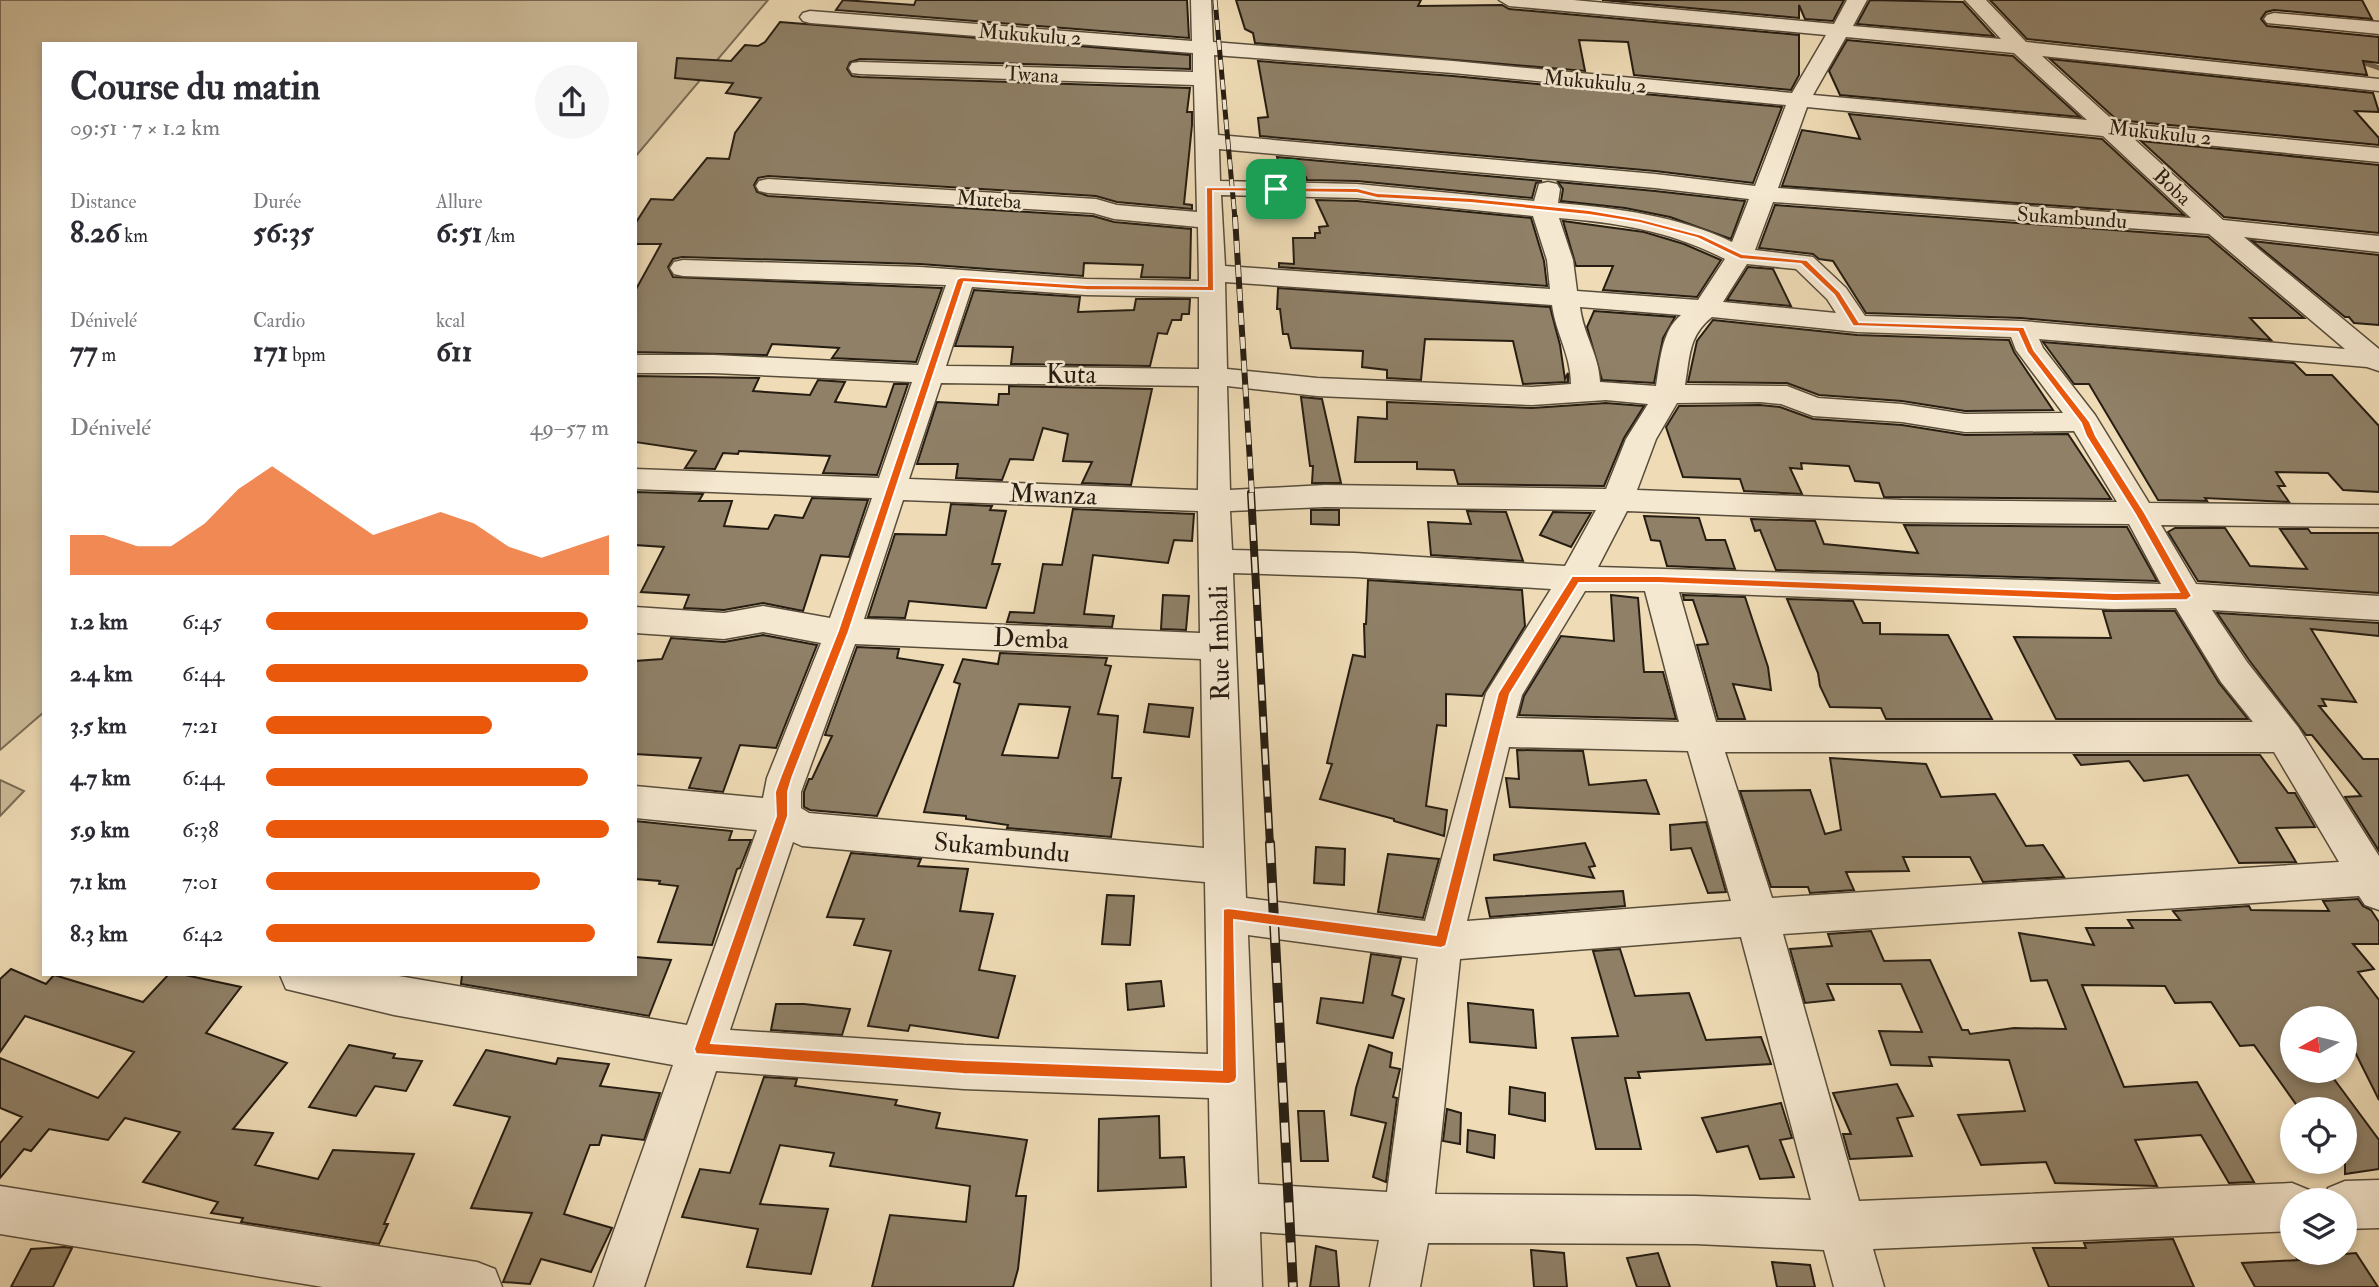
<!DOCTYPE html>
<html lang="fr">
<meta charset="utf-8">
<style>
body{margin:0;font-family:"IM FELL Double Pica",serif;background:#f7f7f7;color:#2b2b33;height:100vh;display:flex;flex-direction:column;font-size:26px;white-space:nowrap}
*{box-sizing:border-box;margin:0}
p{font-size:23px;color:#7c7c81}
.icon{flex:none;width:38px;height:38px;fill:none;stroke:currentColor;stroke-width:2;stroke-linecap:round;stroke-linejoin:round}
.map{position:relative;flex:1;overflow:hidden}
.side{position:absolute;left:42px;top:42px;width:595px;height:934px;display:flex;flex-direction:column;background:#fff;border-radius:0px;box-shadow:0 4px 10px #0003}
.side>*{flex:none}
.needle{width:46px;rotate:262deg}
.controls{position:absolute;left:2280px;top:1006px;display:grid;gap:14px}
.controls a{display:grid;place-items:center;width:77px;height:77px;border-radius:50%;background:#fff;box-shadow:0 4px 10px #0003;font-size:35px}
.pin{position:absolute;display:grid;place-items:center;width:60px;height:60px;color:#fff;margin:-30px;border-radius:14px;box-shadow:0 4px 10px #0006}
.round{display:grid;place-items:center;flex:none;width:74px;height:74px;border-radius:37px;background:#f7f7f7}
.overview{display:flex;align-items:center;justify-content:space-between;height:119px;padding:0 28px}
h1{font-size:38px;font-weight:700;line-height:52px}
.figures{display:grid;grid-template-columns:repeat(3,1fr);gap:10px;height:119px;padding:7px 28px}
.figures div{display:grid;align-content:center}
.figures b{font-size:30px;font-weight:700}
.figures small{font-size:19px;font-weight:400}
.figures p{font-size:19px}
.chart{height:196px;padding:14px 28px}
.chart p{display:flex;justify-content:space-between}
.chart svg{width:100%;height:126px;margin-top:7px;fill:#ea580c;opacity:.7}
ul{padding:0 28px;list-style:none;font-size:23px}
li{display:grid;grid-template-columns:112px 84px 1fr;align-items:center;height:52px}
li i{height:18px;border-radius:9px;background:#ea580c}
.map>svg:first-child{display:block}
.green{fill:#cdbc9a;stroke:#7a6c56;stroke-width:2}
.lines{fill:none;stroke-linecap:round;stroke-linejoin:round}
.stream{stroke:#766953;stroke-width:5}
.building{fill:#8f8067;stroke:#261d12;stroke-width:2;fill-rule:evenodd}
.minor-casing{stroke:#584d3b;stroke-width:3}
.minor{fill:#f5e8d0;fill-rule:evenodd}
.rail-far3-casing{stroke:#261d12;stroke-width:5}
.rail-far2-casing{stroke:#261d12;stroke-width:6}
.rail-far1-casing{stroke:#261d12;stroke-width:8}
.rail-casing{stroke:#261d12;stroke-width:10}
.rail-far3{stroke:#f5e8d0;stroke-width:3.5;stroke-dasharray:10;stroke-linecap:butt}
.rail-far2{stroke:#f5e8d0;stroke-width:4.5;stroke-dasharray:12;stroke-linecap:butt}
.rail-far1{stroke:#f5e8d0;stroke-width:5;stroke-dasharray:16;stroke-linecap:butt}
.rail{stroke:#f5e8d0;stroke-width:7;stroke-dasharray:20;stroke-linecap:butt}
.route{fill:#ea580c;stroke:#fff;stroke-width:2;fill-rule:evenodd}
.labels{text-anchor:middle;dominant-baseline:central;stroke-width:5;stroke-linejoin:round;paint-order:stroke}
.far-street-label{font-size:21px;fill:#261d12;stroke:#f5e8d0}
.street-label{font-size:26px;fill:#261d12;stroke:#f5e8d0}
</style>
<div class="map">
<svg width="2379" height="1287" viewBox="0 0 2379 1287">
<rect width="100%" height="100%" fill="#efdcb6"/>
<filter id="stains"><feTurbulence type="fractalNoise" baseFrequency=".00286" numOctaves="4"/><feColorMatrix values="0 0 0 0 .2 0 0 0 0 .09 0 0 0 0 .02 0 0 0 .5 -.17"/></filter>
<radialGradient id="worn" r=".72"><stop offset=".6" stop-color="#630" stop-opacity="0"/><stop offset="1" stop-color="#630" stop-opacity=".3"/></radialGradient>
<path class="green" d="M0 0H768L635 157V44H44V712L0 750Z
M0 780 24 791 0 816Z"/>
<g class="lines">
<path class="stream" d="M2353 59 2379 68"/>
</g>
<path class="building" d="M843 0 914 5 916 0H1187L1189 38 836 10Z
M1236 0H1421L1418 6 1502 5 1509 9 1799 35V75L1791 90 1634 75 1628 42 1579 40 1585 71 1255 43 1253 33 1245 29Z
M1602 0H1844L1833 21 1805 19 1799 5V18Z
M1870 0 1963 2 1994 36 1857 24Z
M1990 0H2362L2372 19 2274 10 2266 12 2261 19 2267 26 2379 37V63L2363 61 2367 75 2027 39Z
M780 22 1190 55V69L860 59 850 62 847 69 852 76 860 77 1190 88 1187 112H1192V125L1184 204 1192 205V209L1117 202 1096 196 768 176 758 178 754 185 757 192 768 196 1093 216 1114 222 1191 229 1190 278 1141 277 1143 265 1084 263 1083 276 920 264 682 257 673 259 668 267 673 277 942 288 916 362 832 358 839 348 772 344 767 355 635 352V291L661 244H635V224L651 199 673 200 707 158 729 159 735 133 761 98 726 93 733 83 675 78 677 58 731 61 745 45 758 46 765 42Z
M1847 40 2013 56 2080 117 1840 95 1829 71Z
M2050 59 2373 93 2379 112 2355 111 2379 138V145L2117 120Z
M1258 61 1453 76 1782 107 1753 183 1655 171 1260 136 1258 118 1268 117Z
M1849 114 2102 139 2184 215 1782 186 1802 130 1860 139Z
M2141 141 2379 165V233L2224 217Z
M1277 157 1542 181 1536 183 1532 198 1357 181 1307 180 1306 177 1283 178Z
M1558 182 1655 191 1745 201 1731 239 1670 217 1625 208 1561 201 1563 189Z
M1316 200 1357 201 1531 218 1544 261 1547 286 1279 267V263L1294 264 1293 238H1315V233H1320L1319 227 1328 226Z
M1775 205 2208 237 2304 318H2250L2271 340 2021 318 1866 313 1833 261 1819 259 1813 254 1759 248Z
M1563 221 1644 232 1684 244 1721 260 1697 297 1603 290 1613 266H1576Z
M2252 241 2379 255V325L2354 323 2349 317H2345Z
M1748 267 1773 269 1791 306 1727 300Z
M1278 288 1550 307 1560 345 1565 379 1568 373V382L1523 384 1513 341 1425 339 1421 380 1387 378V370L1362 367 1363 351 1291 348 1288 334H1283L1280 309H1277Z
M974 290 1080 297 1078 312 1134 310 1136 299H1190L1189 314H1182L1181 320H1172L1167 334 1158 333 1150 366 1011 364 1013 347 955 346Z
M1594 311 1675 317 1663 338 1654 383 1602 380 1587 327Z
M1713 320 1857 335 2009 340 2014 352 2053 410 1965 411 1902 401 1819 395 1787 383 1688 382 1697 341Z
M2043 342 2294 363 2306 375H2332L2379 426V492L2343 490 2328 473 2276 472 2285 486H2278L2289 502 2205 498 2207 501 2158 500 2089 384H2074Z
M635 376 759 378 753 391 810 395 818 380 845 382 835 402 886 407 894 384H908L877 475 823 473 830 456 739 451 738 454 723 453 715 469 685 468 696 451 635 442Z
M1009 386 1152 389 1131 485 1082 483 1092 462 1063 461 1068 434 1043 428 1033 460 1010 459 1002 480 956 478 958 464H917L937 402 998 405 999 394H1009Z
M1301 397 1322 399 1341 483H1312L1313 466H1310Z
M1387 402 1532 408 1606 403 1644 406 1624 438 1604 486 1458 484 1454 470 1417 469V462H1355L1358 417 1387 419Z
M1760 405 1780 407 1813 419 1902 425 1965 435 2068 434 2111 499 1884 497 1879 483 1855 481 1849 466 1801 463 1802 469 1790 468 1802 494 1744 491 1740 479 1683 477 1666 427 1679 406Z
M635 492 703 494 699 501H732L724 526 768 529 775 515 803 518 812 498 868 500 849 557 821 555 803 611 763 603 724 610 684 608 689 595 641 592 664 547 635 545Z
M951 504 992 506 990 510 1006 511 992 564H1000L986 608 909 601 905 618 868 617 895 534 946 535Z
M1073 509 1194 514 1192 541 1174 540 1168 563 1093 555 1084 614 1114 616 1112 627 1007 622 1010 612 1034 613 1043 564 1062 565Z
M1311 510H1339V525L1311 524Z
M1467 511 1506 512 1523 561 1431 555 1428 522 1471 524Z
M1553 512 1591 513 1571 547 1540 535Z
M1644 516 1699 518 1706 540H1725L1735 569 1667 566 1660 541 1651 540Z
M1751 519 1815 521 1824 544 1918 553 1904 525 2127 527 2157 581 1776 570 1760 530 1755 531Z
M2175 528H2225L2250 566 2307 569 2280 529H2308L2311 533H2379V593L2198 581 2168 532Z
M1368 580 1522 590 1525 626 1482 696 1446 694V726L1437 725 1426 806 1447 810 1444 836 1394 821V819L1320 799 1332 764 1327 763 1353 655 1365 657 1364 624H1366Z
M1163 595 1189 596 1186 630 1161 629Z
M1611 595 1638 598 1644 672H1663L1676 719 1519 715 1524 696 1561 636 1614 641Z
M1683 595 1745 597 1768 667 1771 690 1733 684 1745 719H1718L1697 645 1708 644 1693 600H1684Z
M1787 599 1853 601 1863 623H1880V634L1948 635 1992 719H1886L1881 708 1830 707 1820 686 1818 673Z
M2103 611H2175L2219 683 2248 719H2056L2014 637 2111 638Z
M2217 613 2379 623V636L2311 629 2356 702 2322 699 2326 706H2319L2363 759H2379V851L2345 797 2361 796 2312 735H2306L2249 660Z
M763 635 817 645 776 748 740 745 723 792 689 788 701 758 635 754V661L662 659 671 638 724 642Z
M857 647 899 649 897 658 943 665 877 816 810 810 804 807V792L809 779H812L832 736 825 735Z
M1000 653 1107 658 1105 665 1111 666 1098 714 1118 716 1112 778H1121L1111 837 1007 828 1008 825 966 819V816L924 812 960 684 954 682 963 659 998 664ZM1019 704 1070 707 1058 758 1002 755Z
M1149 704 1193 708 1189 737 1144 732Z
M1517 750 1583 751 1589 785 1646 780 1659 814 1510 807 1506 778 1519 779Z
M2074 755H2260L2288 793H2295L2315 827 2276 828 2296 862 2239 863 2188 775 2144 781 2129 761 2081 765Z
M1830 758 1926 764 1941 797 1995 794 2026 846 2043 845 2064 877 1983 882 1970 857H1903L1909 871 1846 872 1854 890 1810 893 1808 887H1771L1740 791 1810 790 1825 834 1841 830Z
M635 821 732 831 729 840H751L740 868 737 869 712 945 658 942 678 886 659 884 660 881 635 879Z
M1706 822 1726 892 1708 893 1691 848 1671 850 1670 825Z
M1585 843 1595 866 1589 867 1594 878 1494 860V855Z
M1316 847 1345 849 1344 885 1314 883Z
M851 853 921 859 918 866 968 869 960 911 993 914 979 970 1015 976 998 1038 910 1025 908 1031 868 1026 891 951 854 945 864 919 827 917Z
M1388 854 1439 859 1423 918 1378 912Z
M1623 891 1625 906 1490 917 1486 898Z
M1107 895 1134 896 1130 945 1102 944Z
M2358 899 2363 906 2371 910 2379 922V944H2353L2374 969 2358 972 2379 1000V1100L2345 1032V1018H2292V1071H2328L2379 1140V1169L2345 1174V1110H2300L2254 1045 2240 1046 2211 1002 2175 1003 2165 986 2082 985 2124 1087 2197 1082 2254 1182 2229 1183 2201 1135 2135 1140 2157 1186 2055 1183 2046 1162 1981 1165 1958 1115 2025 1111 2009 1060 1929 1057 1932 1066 1891 1065 1879 1031 1922 1032 1901 984H1827L1834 1000 1805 1003 1790 949 1832 946 1828 934 1871 931 1884 961 1930 960 1962 1030H1968L1970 1034 2014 1028 2066 1029 2047 980 2031 981 2019 933 2094 945 2086 928H2133L2128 920H2180L2173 911 2249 906 2251 910 2329 911 2323 901Z
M1620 949 1635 996 1689 993 1706 1040 1761 1037 1771 1064 1638 1072 1640 1078H1625L1641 1149H1596L1572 1038 1618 1036 1593 951Z
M1371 954 1401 958 1392 995 1404 999 1393 1038 1317 1023 1321 998 1363 1003Z
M635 957 671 960 649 1016 461 984 462 975H635Z
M11 969 46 984 54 975 143 1002 168 975H185L241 987 206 1033 287 1063 233 1129 273 1133 255 1165 318 1179 333 1150 414 1154 384 1224H388L379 1244 241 1222 243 1218 211 1213 218 1202 143 1182 180 1132 125 1118 108 1140 49 1129 31 1151 24 1149 0 1178V1143L22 1117 0 1108V1058L98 1098 134 1052 25 1016 0 1052V979Z
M1161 981 1164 1006 1128 1010 1126 984Z
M1468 1003 1533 1010 1536 1048 1470 1042Z
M776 1004H804L850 1009 842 1035 771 1030Z
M349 1045 395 1054 393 1058 422 1061 406 1091 375 1086 356 1116 309 1107Z
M1369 1045 1392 1053 1390 1067 1400 1069 1393 1097 1397 1098 1386 1182 1373 1177 1386 1123 1351 1115 1356 1088Z
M486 1050 556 1064 558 1058 609 1064 600 1086 660 1093 644 1140 602 1135 599 1145H590L564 1214 612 1228 591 1272 541 1259 530 1284 503 1282 532 1213 471 1208 510 1117 454 1105Z
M764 1077 797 1079 795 1086 897 1100 895 1105 940 1113 936 1128 1027 1140 1016 1196H1026L1018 1269 1013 1287H872L890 1215 966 1222 970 1186 830 1166 834 1153 780 1145 760 1204 828 1209 811 1274 747 1267 758 1229 682 1217 700 1169 730 1173Z
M1897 1084 1913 1116 1897 1118 1912 1156 1850 1159 1843 1134H1851L1833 1093Z
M1510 1087 1545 1093V1121L1509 1114Z
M1781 1103 1792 1138 1780 1140 1794 1177 1760 1179 1748 1146 1717 1152 1702 1118Z
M1447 1109 1461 1113 1460 1144 1443 1141Z
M1298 1111H1324L1328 1161H1301Z
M1159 1116 1160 1158 1184 1157 1186 1187 1098 1191 1099 1119Z
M1468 1130 1495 1135 1494 1158 1467 1152Z
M2173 1239 2194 1287H2049L2033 1248H2086L2084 1243Z
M1316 1246 1336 1251 1339 1287H1310Z
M64 1247 72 1248 53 1287H11L31 1249Z
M1531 1250 1564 1253 1567 1287H1534Z
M1658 1253 1670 1287H1637L1627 1258Z
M2356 1253 2378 1287H2255L2242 1263 2299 1260 2297 1258Z
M1772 1262 1810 1265 1815 1287H1777Z"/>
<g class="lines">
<defs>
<path id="minor" d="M1191 0H1211L1213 42 1453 61 1792 93 1826 35 1509 6 1499 0H1573L1834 24 1847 0H1867L1853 26 2001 39 1965 0H1986L2026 42 2379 79V91L2042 56 2116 123 2379 148V162L2133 138 2223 220 2379 236V252L2244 237 2379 349V371L2367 367 2039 339 2043 348 2095 415 2149 503 2379 505V527L2161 525 2196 584 2379 596V620L2212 610 2247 662 2298 727 2379 856V910L2365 905 2359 896 1783 934 1859 1201 2292 1183 2309 1190 2314 1200H2292V1231L1873 1249 1884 1287H1834L1824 1250 1696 1244 1428 1243 1420 1287H1370L1379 1240 1260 1232 1262 1287H1212L1209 1098 964 1089 716 1071 644 1287H594L673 1065 394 1015 286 989 280 975H393L687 1025 757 830 635 818V786L763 798 767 778 821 643 763 632 724 639 635 633V607L724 613 763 606 830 618 872 498 635 489V469L879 478 912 382 714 373H635V355H714L918 365 946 285 683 276 674 274 670 268 674 262 683 260 920 267 1086 279 1199 281 1198 227 1114 219 1093 213 768 193 759 191 756 186 759 181 768 179 1096 199 1117 205 1197 212 1194 85 860 74 852 73 849 68 852 63 860 62 1193 72V53L810 23 803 21 800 17 803 13 810 11 1192 41ZM1846 37 2014 53 2087 120 1813 95ZM1214 55 1453 73 1786 105 1755 186 1655 174 1218 135ZM1807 107 2103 136 2191 218 1778 188ZM1219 149 1655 188 1749 199 1732 242C1679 216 1616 208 1558 203L1560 189 1557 184 1548 182 1539 184 1534 201 1357 184 1220 181ZM1221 195 1357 198 1533 216 1547 260 1550 289 1225 266ZM1773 202 2209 234 2345 349 2021 321 1865 316 1846 288 1813 257 1755 250ZM1559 218C1620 223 1670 231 1725 259L1698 300 1577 291 1573 260ZM1747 264 1796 269 1827 299 1836 313 1723 302ZM1225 282 1552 305C1556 334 1571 355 1571 384L1532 387 1317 378 1227 369ZM972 287 1086 295 1199 297V369L946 366ZM1580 307 1681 315C1661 331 1660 363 1656 386L1600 382C1599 355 1583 334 1580 307ZM1712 317 1857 332 2011 337 2016 350 2063 413 1965 414 1902 404 1818 398 1787 386 1685 385C1690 357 1688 336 1712 317ZM941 383 1199 386 1198 490 909 479ZM1227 386 1317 396 1532 405 1606 400 1648 404 1626 439 1606 489 1325 485 1230 490ZM1760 402 1781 404 1813 416 1902 422 1965 432 2074 431 2117 502 1902 500 1637 490 1656 439 1677 403ZM903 500 1198 511 1200 633 864 619ZM1325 507 1596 510 1565 566 1355 553 1232 550 1230 511ZM1627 511 1902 522 2129 524 2161 584 1598 567ZM1233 573 1355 577 1551 589 1486 693 1425 921 1246 898ZM1585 591H1645L1679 722 1516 718 1522 695ZM1679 592 2114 609 2176 608 2221 682 2253 722H1716ZM855 644 1201 659 1204 848 809 813 801 808V792ZM1509 747 1688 751 1731 901 1467 921ZM1725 752H2274L2339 862 1772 898ZM793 842 802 846 1205 882 1208 1054 964 1045 730 1030ZM1248 935 1418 958 1387 1192 1258 1184ZM1741 937 1811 1200 1696 1196 1435 1194 1460 959Z
M2274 13 2379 22V34L2267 23 2264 19 2267 15Z
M2379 1180V1228L2345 1229V1200H2323L2328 1188 2345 1181Z
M0 1186 477 1262 495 1269 502 1287H323L0 1234Z"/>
</defs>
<use href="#minor" class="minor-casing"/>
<use href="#minor" class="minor"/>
<defs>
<path id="rail-far3" d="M1215 0 1235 219"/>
<path id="rail-far2" d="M1235 217 1252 495"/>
<path id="rail-far1" d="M1251 493 1270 845"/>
<path id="rail" d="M1270 843 1293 1287"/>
</defs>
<use href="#rail-far3" class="rail-far3-casing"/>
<use href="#rail-far2" class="rail-far2-casing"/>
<use href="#rail-far1" class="rail-far1-casing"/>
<use href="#rail" class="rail-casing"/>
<use href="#rail-far3" class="rail-far3"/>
<use href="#rail-far2" class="rail-far2"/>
<use href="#rail-far1" class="rail-far1"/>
<use href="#rail" class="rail"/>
</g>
<path class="route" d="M1206 187 1357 188 1377 193 1471 198 1589 210 1641 219 1702 235 1742 254 1807 260 1840 292 1859 322 2024 327 2034 350 2090 422 2096 436 2145 513 2192 596 2187 600 2114 601 1659 583H1579L1510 694 1446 946 1441 948 1234 920 1237 1077 1235 1082 1229 1084 964 1074 696 1054 694 1049 776 816 775 792 780 778 838 631 957 279 961 277 1086 285 1207 286ZM1213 191 1357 193 1377 198 1471 203 1589 215 1640 223 1697 238 1740 259 1801 264 1834 295 1853 326 2018 332 2027 352 2081 423 2086 436 2135 514 2179 592 2114 593 1659 576H1572L1498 693 1436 935 1228 908 1223 909 1222 1070 964 1060 711 1043 788 816V792L792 778 849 631 964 282 1086 290 1214 291Z"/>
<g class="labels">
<g class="far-street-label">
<text transform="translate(1030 35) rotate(4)">Mukukulu 2</text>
<text transform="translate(1032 75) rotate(3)">Twana</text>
<text transform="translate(1595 82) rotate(5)">Mukukulu 2</text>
<text transform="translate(2160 133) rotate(6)">Mukukulu 2</text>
<text transform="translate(2172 187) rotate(43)">Boba</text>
<text transform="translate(989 200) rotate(4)">Muteba</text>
<text transform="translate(2072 218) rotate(4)">Sukambundu</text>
</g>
<g class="street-label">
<text x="1071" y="375">Kuta</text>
<text transform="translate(1053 495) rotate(2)">Mwanza</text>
<text transform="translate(1031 639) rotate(2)">Demba</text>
<text transform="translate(1220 643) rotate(-91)">Rue Imbali</text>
<text transform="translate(1002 848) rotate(5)">Sukambundu</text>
</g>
</g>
<rect width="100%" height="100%" filter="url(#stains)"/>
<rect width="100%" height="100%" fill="url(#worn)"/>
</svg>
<div class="controls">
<a><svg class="needle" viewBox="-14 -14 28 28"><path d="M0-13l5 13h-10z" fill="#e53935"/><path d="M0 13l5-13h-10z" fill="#7c7c81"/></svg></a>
<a><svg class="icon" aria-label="locate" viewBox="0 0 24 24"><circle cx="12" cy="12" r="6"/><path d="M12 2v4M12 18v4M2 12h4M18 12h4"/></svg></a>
<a><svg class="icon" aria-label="layers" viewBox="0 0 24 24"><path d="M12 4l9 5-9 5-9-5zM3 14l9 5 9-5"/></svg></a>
</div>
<div class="pin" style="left:1276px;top:189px;background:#1e9e55"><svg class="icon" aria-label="arrive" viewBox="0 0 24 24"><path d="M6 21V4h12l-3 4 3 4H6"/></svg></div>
<section class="side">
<div class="overview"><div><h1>Course du matin</h1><p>09:51 · 7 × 1.2 km</p></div><a class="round"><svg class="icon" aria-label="share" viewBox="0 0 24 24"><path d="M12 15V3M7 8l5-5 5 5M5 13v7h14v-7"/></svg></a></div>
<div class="figures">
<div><p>Distance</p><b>8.26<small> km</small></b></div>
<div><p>Durée</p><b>56:35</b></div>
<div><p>Allure</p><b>6:51<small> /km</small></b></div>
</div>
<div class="figures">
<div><p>Dénivelé</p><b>77<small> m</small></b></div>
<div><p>Cardio</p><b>171<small> bpm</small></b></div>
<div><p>kcal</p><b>611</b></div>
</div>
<div class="chart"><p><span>Dénivelé</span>49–57 m</p>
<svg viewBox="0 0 160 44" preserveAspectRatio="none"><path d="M0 44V30L10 30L20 34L30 34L40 26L50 14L60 6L70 14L80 22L90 30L100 26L110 22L120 26L130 34L140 38L150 34L160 30V44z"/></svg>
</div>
<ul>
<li><b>1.2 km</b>6:45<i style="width:94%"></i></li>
<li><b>2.4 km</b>6:44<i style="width:94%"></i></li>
<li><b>3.5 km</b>7:21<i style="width:66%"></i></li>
<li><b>4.7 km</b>6:44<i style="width:94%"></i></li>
<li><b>5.9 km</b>6:38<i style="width:100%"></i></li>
<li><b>7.1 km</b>7:01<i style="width:80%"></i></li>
<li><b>8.3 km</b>6:42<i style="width:96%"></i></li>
</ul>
</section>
</div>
